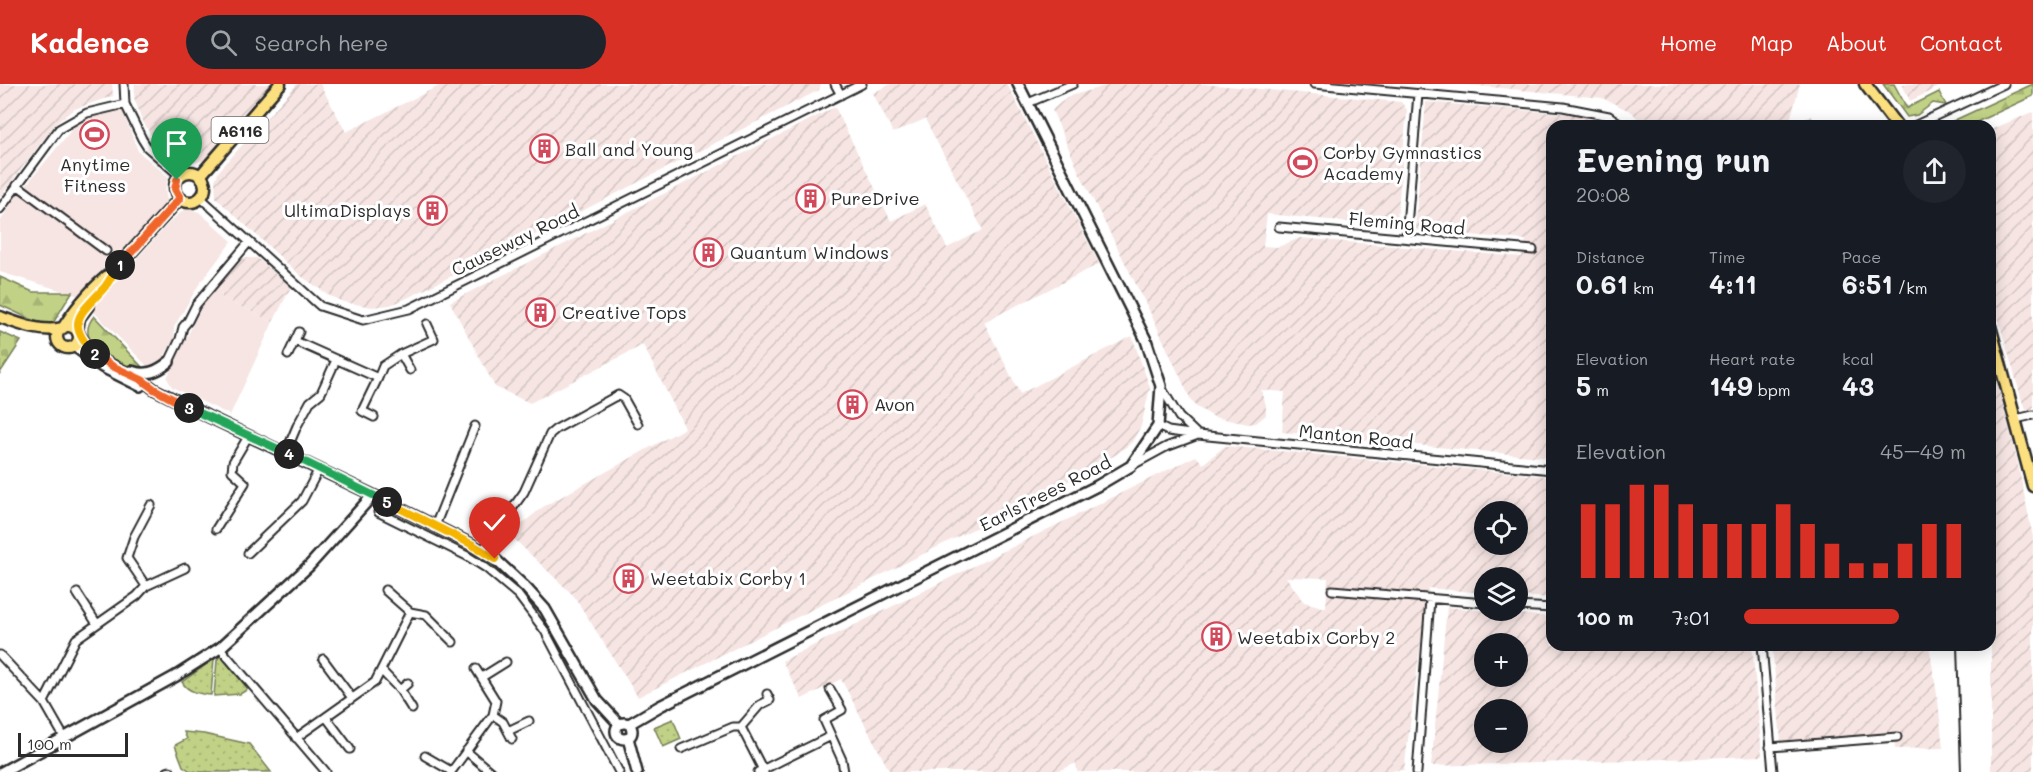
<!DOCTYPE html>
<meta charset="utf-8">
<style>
body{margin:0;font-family:Mali,sans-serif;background:#20242c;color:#f1f3f6;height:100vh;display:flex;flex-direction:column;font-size:22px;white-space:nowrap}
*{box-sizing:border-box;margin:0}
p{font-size:20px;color:#9ea1a6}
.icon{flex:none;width:33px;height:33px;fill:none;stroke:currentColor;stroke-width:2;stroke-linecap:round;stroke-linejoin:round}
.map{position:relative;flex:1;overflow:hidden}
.sheet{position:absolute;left:1546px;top:36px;width:450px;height:531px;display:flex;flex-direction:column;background:#171b24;border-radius:18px;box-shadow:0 3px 15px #0003}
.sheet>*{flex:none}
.tools{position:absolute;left:1474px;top:417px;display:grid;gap:12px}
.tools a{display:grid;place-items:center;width:54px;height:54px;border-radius:50%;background:#171b24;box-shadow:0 3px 15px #0003;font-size:30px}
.scale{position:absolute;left:18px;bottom:15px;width:110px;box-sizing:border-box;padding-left:6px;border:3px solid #2b2b2b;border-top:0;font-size:16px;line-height:21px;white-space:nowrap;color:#2b2b2b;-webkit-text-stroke:4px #fff;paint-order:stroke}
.pin{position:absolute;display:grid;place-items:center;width:51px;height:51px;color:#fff;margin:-62px -26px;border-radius:50% 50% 50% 0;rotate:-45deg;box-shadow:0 0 6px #0007}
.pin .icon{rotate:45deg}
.km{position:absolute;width:30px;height:30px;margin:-15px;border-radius:50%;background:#222;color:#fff;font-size:16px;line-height:30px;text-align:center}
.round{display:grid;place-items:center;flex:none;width:63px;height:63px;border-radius:32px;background:#20242c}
.head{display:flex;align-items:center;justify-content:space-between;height:102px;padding:0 30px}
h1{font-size:33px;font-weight:700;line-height:45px}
.stats{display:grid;grid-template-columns:repeat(3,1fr);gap:9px;height:102px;padding:6px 30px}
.stats div{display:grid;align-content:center}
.stats b{font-size:26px;font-weight:700}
.stats small{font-size:16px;font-weight:400}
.stats p{font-size:16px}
.chart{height:168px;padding:12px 30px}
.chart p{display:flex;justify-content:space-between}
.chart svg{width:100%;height:108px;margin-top:6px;stroke:#d93025;stroke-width:6}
ul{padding:0 30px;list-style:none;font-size:20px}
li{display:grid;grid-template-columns:96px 72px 1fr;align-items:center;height:45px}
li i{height:15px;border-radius:8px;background:#d93025}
header{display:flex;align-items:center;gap:36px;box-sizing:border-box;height:84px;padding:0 30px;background:#d93025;color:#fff}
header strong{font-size:28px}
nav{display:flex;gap:33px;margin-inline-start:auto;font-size:21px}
.search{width:420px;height:54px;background:#20242c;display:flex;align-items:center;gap:15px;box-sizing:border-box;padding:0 21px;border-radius:33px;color:#9ea1a6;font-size:22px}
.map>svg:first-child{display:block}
.built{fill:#f6e5e3}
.industrial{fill:url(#industrial-furrows);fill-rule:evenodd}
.grass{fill:url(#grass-dots);stroke:#767e58;stroke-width:1.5}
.forest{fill:url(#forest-firs);stroke:#767e58;stroke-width:1.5}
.cemetery{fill:url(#cemetery-stones);stroke:#767e58;stroke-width:1.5}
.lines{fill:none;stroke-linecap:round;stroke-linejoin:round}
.street-casing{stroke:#2b2b2b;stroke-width:11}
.secondary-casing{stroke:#2b2b2b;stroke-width:14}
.primary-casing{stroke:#2b2b2b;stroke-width:15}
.street{stroke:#fff;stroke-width:7}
.secondary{stroke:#fff;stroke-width:9}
.primary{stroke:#fce080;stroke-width:10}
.rail{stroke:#2b2b2b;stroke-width:2}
.split-1-casing{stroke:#fff;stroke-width:12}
.split-2-casing{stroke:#fff;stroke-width:12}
.split-3-casing{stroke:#fff;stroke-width:12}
.split-4-casing{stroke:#fff;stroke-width:12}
.split-5-casing{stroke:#fff;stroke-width:12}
.split-6-casing{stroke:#fff;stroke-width:12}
.split-1{stroke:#f0652b;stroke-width:8}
.split-2{stroke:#f5b400;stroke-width:8}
.split-3{stroke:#f0652b;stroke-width:8}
.split-4{stroke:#22a559;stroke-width:8}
.split-5{stroke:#22a559;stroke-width:8}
.split-6{stroke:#f5b400;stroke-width:8}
.labels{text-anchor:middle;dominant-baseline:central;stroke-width:6;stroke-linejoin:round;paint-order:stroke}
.shield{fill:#fff;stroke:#6b6b6b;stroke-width:1.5}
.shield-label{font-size:16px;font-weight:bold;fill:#2b2b2b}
.poi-label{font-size:18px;fill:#2b2b2b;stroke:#fff;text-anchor:start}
.street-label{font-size:18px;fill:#2b2b2b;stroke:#fff}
</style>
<header>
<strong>Kadence</strong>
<div class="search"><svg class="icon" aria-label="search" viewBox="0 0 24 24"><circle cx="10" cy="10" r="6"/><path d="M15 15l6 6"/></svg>Search here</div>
<nav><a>Home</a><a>Map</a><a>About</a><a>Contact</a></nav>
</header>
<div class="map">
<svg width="2033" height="688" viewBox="0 0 2033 688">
<defs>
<pattern id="industrial-furrows" width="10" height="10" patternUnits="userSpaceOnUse" patternTransform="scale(1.5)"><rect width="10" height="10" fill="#f6e5e3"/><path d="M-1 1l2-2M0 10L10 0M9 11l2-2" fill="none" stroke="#d3c5c3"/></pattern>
<pattern id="grass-dots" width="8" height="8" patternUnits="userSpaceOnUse" patternTransform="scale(1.5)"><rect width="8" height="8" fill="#c1d286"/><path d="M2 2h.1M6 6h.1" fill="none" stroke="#a6b474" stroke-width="1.8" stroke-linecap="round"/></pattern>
<pattern id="forest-firs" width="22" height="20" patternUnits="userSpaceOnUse" patternTransform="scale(1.5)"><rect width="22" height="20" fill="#c1d286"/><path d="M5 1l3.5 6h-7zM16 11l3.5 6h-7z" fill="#a6b474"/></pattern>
<pattern id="cemetery-stones" width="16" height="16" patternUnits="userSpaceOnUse" patternTransform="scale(1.5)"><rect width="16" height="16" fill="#c1d286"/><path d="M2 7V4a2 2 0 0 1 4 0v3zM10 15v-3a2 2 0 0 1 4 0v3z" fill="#a6b474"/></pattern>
</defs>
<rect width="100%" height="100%" fill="#fff"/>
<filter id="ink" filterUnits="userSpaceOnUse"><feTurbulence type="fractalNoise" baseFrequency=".0167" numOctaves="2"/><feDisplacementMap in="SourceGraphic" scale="12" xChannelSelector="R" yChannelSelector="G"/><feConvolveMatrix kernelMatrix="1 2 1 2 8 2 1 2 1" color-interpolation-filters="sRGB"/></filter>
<g filter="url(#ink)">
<path class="built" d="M122 26 138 67 168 93 165 106 168 122 83 213 0 188V138L13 117 74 43 101 29Z
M185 125H190L199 128 232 157 198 202 174 243V255L160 279 150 285 91 225 172 136Z
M220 200 222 214 273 238 230 331 172 303 167 294 204 218Z"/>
<path class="industrial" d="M0 0H112L113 12 74 25 55 40 0 113Z
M135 0H272L248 31 205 76 192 79 166 65 153 54 142 36 134 14Z
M297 0H320L346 48 443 0H821L819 6 525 156 403 216 390 221 373 223 343 218 330 212 301 192 216 114 215 96 219 87Z
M891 0H1007L1099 180 984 238 1020 310 1132 252 1150 304 1141 342 1132 358 1117 370 1065 399 638 613 574 512 509 450 543 423 685 344 643 261 530 319 495 303 450 218 835 23 891 137 925 120 947 164 983 146 925 35 893 49 873 9Z
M1112 0H1204L1401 18 1407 26 1397 136 1390 142 1267 130 1263 162 1278 163 1300 154 1522 173 1526 156 1415 146 1426 18 1581 31 1609 42H1552V374L1282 348 1285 308 1261 306 1266 321V331L1256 339 1248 340 1214 333 1195 322 1190 314 1150 228 1079 88 1052 26 1067 13Z
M1460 0H1800L1789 40 1812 32 1815 42H1644L1632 28 1602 14Z
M1902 0H1945L1910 17Z
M2033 28V333L2023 320 1991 210 1990 46Z
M243 174H257L291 203 273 238 222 214 220 200Z
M1991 274 2017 376 2033 453V688H1991Z
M1225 362 1552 393V514L1518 512V494H1485V509L1428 504 1404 686 1356 688H1077L1076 679 1057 688H890L841 595 802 615 782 577 1196 372 1203 380ZM1485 428H1518V460H1485ZM1286 493 1328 494 1326 524 1304 518Z
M1447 523 1552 533V561H1752L1762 672 1431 682ZM1485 560H1518V592H1485ZM1485 626H1518V658H1485Z
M1772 561H1929L1938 617 1943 664 1895 665 1894 650 1781 658Z"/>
<path class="grass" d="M220 572 223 575 248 605 240 610 214 612 217 576Z
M214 575 211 611C199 610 188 608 182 598Z
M673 635 681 655 663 663 654 643Z
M184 648 204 650 249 660 271 688H192L183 682 175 661 187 655Z"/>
<path class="forest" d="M1883 0H1894L1907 24 1939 8 1946 21 1933 19 1917 31 1907 33Z
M2033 0V12L1968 42H1942Z
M0 193 33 208H72L50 244 0 221Z
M94 232 144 285C139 285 134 286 130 285 117 283 89 263 88 249 87 242 90 237 94 232Z"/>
<path class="cemetery" d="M0 248 21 257 0 289Z"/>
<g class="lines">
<defs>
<path id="street" d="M124 0 125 20 142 55 147 63 180 92
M835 0 841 11
M1314 0 1563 23 1609 32 1624 42
M1028 19 1073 0
M1914 42 2004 0
M17 101 106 167
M201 114 320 222 363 236 409 225 862 0
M0 125 59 45 87 29 125 20
M1279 143 1533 166
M1406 154 1418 10
M295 257 378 294 383 282 401 270 434 255 427 240
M401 270 410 286
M288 271 299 248
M169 278 180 255 183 243 188 237 196 221 249 158
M374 333 362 327 378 294
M2016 335 2033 331
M1158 342 1168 347 1198 351 1552 386
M286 368 297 342 310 318 321 309 336 276
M1133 381 1166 363 1198 351 1179 333 1161 303
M378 428 467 472 486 484 518 511 545 547 619 688
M435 442 475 342
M216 445 245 399 232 387 233 378 249 351
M482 467 524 408 550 350 556 345 618 311 624 315 638 340
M248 469 302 417 319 385
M146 502 185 484
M385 506 410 528 426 531 453 558
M1332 506 1485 519
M77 509 97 540
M1518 522 1552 524
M1762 561 1773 688
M220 564 326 688
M0 571 44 618 64 653
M323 575 352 614
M381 586 400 606 412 625
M482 593 506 578
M830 605 842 626 824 636 842 676 844 688
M400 606 408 599
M44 618 76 555 137 512 146 502 127 474 134 453 151 421
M493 631 503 638 512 655
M326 633 350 665
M741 643 760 621 770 616 767 610
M508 647 529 637
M296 654 375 598 410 528
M1770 663 1897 653
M681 665 733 643H741L764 688
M466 667 491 688
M425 672 451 687
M167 688 170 687
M451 688 493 631 496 617 476 585
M758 688 831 652
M1417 688 1430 515"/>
<path id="secondary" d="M78 249 88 263 100 275 142 296 154 305 207 332 373 411 471 460 495 475 526 504 545 525 597 616 619 640
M74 262 102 283 140 302
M131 287C146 292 157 288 169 278
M616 647a8 8 0 1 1 16 0a8 8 0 1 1-16 0Z
M629 640 660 622 1097 402 1131 382 1158 342 1161 302 1146 256 1018 0
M628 654 637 688
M2 688 176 592 220 564 309 482 373 411"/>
<path id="primary" d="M1865 0 1897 42
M175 103a15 15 0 1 1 30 0a15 15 0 1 1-30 0Z
M200 92 280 0
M0 233C19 240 42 249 62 244
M1990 242 2033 402
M57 253a11 11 0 1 1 22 0a11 11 0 1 1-22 0Z
M63 244C77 222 95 201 115 186L180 114
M77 247 79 234 88 222"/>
</defs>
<use href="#street" class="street-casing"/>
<use href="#secondary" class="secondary-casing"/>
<use href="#primary" class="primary-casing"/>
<use href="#street" class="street"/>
<use href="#secondary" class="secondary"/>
<use href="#primary" class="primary"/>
<path class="rail" d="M1957 561 1961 688"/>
</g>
</g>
<g class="lines" filter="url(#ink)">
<defs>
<path id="split-1" d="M120 181 180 114 175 105 177 96"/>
<path id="split-2" d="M95 270C64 239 80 230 104 204 110 197 113 188 120 181"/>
<path id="split-3" d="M95 270 112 282 142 296 154 305 189 324"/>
<path id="split-4" d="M189 324 289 370"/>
<path id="split-5" d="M289 370 387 418"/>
<path id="split-6" d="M387 418 471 460 495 475"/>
</defs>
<use href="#split-1" class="split-1-casing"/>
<use href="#split-2" class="split-2-casing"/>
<use href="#split-3" class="split-3-casing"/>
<use href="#split-4" class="split-4-casing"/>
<use href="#split-5" class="split-5-casing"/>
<use href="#split-6" class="split-6-casing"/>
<use href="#split-1" class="split-1"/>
<use href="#split-2" class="split-2"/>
<use href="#split-3" class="split-3"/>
<use href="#split-4" class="split-4"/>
<use href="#split-5" class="split-5"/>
<use href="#split-6" class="split-6"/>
</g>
<defs>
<symbol id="stadium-ring" viewBox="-11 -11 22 22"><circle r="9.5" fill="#fff" stroke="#d1495b" stroke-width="1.5"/><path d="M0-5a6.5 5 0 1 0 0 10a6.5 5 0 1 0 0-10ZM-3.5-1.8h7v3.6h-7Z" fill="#d1495b"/></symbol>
<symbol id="building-ring" viewBox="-11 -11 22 22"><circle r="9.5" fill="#fff" stroke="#d1495b" stroke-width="1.5"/><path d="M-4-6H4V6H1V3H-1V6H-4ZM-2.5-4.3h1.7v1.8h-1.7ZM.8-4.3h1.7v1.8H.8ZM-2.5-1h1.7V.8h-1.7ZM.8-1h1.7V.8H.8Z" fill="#d1495b"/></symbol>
</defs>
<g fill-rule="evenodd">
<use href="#stadium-ring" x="78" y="34" width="33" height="33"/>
<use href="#building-ring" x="528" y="48" width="33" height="33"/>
<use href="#stadium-ring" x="1286" y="62" width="33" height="33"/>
<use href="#building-ring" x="794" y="98" width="33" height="33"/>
<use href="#building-ring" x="416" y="110" width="33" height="33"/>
<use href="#building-ring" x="692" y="152" width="33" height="33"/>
<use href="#building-ring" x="524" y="212" width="33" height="33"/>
<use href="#building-ring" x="836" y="304" width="33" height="33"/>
<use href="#building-ring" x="612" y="478" width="33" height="33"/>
<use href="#building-ring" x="1200" y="536" width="33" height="33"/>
</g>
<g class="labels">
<rect class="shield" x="211.5" y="33" width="57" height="26" rx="4.5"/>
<g class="shield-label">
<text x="240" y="46">A6116</text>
</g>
<g class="poi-label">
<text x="565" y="65">Ball and Young</text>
<text x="1323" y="68">Corby Gymnastics<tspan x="1323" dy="21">Academy</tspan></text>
<text x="95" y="80" text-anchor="middle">Anytime<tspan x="95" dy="21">Fitness</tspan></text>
<text x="831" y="114">PureDrive</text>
<text x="411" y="126" text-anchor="end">UltimaDisplays</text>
<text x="730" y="168">Quantum Windows</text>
<text x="562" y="228">Creative Tops</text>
<text x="874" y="320">Avon</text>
<text x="650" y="494">Weetabix Corby 1</text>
<text x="1237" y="553">Weetabix Corby 2</text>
</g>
<g class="street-label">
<text transform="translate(1407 139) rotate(5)">Fleming Road</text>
<text transform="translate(515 156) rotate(-26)">Causeway Road</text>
<text transform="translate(1356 352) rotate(6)">Manton Road</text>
<text transform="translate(1045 409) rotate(-27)">EarlsTrees Road</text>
</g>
</g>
</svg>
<div class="tools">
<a><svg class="icon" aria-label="locate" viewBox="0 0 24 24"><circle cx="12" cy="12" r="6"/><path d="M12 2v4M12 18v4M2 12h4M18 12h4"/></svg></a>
<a><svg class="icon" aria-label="layers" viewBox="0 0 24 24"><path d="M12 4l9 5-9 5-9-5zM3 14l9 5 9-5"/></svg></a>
<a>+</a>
<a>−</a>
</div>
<div class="scale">100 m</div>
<div class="pin" style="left:177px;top:96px;background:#1e9e55"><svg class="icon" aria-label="arrive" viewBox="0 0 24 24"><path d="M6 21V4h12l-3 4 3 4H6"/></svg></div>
<div class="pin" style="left:495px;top:475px;background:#d93025"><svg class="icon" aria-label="check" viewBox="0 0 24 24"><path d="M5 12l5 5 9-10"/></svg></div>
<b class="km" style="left:120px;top:181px">1</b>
<b class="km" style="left:95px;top:270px">2</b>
<b class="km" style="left:189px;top:324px">3</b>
<b class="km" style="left:289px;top:370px">4</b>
<b class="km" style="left:387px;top:418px">5</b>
<section class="sheet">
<div class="head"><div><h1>Evening run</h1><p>20:08</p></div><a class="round"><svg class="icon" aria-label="share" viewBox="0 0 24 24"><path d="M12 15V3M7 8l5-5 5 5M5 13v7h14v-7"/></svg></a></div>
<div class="stats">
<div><p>Distance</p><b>0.61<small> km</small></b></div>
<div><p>Time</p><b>4:11</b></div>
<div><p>Pace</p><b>6:51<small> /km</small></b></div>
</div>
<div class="stats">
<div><p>Elevation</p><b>5<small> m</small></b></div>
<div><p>Heart rate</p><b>149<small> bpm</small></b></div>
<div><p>kcal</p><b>43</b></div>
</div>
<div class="chart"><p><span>Elevation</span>45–49 m</p>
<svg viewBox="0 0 160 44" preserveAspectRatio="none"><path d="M5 44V14M15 44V14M25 44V6M35 44V6M45 44V14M55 44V22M65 44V22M75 44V22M85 44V14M95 44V22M105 44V30M115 44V38M125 44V38M135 44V30M145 44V22M155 44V22"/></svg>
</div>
<ul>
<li><b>100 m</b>7:01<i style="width:70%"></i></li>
</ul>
</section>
</div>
